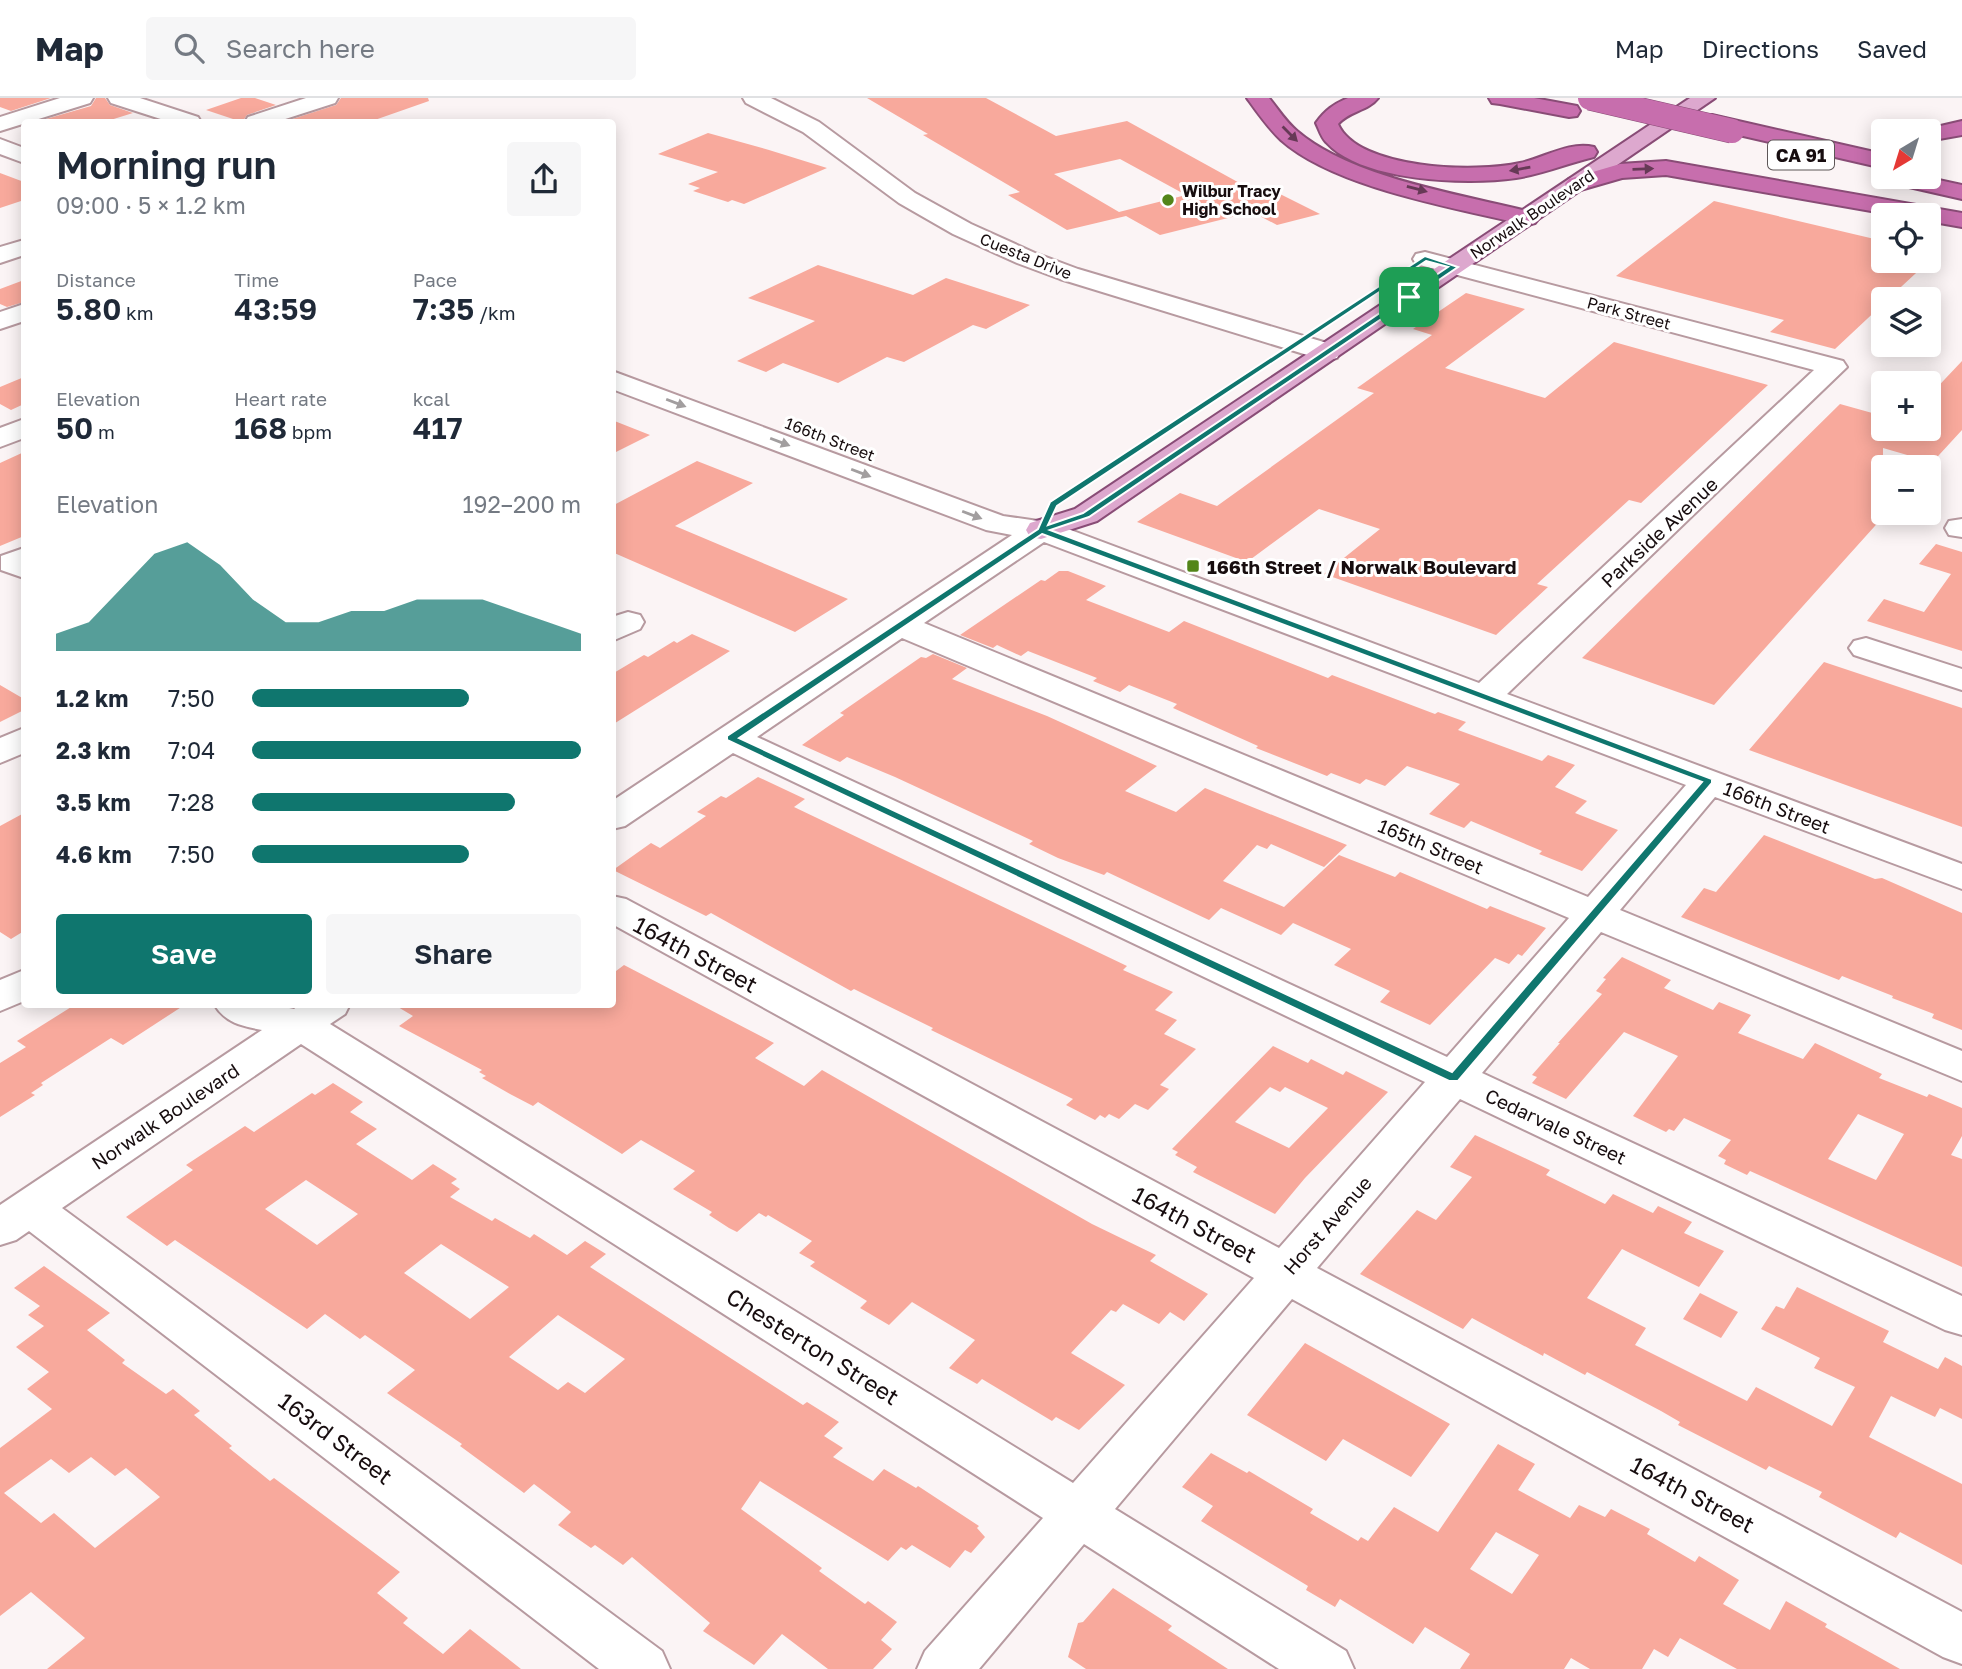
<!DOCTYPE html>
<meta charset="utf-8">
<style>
body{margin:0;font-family:"Golos Text",sans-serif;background:#f6f6f7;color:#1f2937;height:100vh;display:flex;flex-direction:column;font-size:26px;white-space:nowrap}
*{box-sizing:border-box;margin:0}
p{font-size:23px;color:#747a83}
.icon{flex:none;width:38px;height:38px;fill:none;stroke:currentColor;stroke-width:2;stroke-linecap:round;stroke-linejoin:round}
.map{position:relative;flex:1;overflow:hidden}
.sheet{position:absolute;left:21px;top:21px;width:595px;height:889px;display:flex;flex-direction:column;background:#fff;border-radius:7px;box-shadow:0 4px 18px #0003}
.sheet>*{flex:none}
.needle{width:46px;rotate:218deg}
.buttons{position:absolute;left:1871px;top:21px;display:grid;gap:14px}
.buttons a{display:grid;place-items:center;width:70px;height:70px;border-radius:7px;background:#fff;box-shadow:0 4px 18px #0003;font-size:35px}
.pin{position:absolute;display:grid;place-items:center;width:60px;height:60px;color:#fff;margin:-30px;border-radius:14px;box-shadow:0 4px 10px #0006}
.round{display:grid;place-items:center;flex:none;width:74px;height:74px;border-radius:7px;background:#f6f6f7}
.overview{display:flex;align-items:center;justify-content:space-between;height:119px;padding:0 35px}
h1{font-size:38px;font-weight:600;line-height:52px}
.figures{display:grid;grid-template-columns:repeat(3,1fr);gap:10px;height:119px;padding:7px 35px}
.figures div{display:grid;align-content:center}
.figures b{font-size:30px;font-weight:600}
.figures small{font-size:19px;font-weight:400}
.figures p{font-size:19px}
.chart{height:196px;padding:14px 35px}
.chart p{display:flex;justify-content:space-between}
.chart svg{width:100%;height:126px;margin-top:7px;fill:#0f766e;opacity:.7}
.primary-button{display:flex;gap:14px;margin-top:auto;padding:14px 35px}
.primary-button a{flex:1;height:80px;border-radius:7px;background:#0f766e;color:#fff;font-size:28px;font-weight:600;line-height:80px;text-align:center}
.primary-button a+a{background:#f6f6f7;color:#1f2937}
ul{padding:0 35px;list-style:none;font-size:23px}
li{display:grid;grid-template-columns:112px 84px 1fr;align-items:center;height:52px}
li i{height:18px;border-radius:9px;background:#0f766e}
header{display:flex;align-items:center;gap:42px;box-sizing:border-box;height:98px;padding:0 35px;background:#fff;border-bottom:2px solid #e0e1e3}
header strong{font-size:33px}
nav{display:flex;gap:38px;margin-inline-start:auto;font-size:24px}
.search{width:490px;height:63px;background:#f6f6f7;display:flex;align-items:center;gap:18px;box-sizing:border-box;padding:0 24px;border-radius:7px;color:#747a83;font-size:26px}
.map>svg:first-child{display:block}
.building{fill:#f8a99c;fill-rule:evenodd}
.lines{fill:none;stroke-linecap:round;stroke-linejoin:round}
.minor-casing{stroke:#b79aa0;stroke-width:4}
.major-casing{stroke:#894c76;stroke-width:4}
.highway-casing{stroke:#894c76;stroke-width:4}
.minor{fill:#fff;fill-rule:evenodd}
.major{fill:#dda8ce;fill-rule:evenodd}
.highway{fill:#c76ead;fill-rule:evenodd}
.highway-bridge-casing{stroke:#894c76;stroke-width:25;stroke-linecap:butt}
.highway-bridge{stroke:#c76ead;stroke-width:24}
.oneway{fill:#663956}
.oneway2{fill:#a29e9f}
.route{fill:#0f766e;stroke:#fff;stroke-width:2;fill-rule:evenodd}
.poi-dot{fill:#538519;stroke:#fff;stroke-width:2.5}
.labels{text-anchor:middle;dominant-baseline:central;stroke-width:6;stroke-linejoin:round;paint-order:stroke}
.far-poi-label{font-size:16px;font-weight:bold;fill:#170d0f;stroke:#fff;text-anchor:start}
.far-street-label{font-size:16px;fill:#170d0f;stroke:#fff}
.shield{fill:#fff;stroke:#5d5657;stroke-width:2}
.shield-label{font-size:18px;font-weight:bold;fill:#170d0f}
.street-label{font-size:19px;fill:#170d0f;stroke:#fff}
.poi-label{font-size:19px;font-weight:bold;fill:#170d0f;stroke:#fff;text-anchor:start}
.near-street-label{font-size:23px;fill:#170d0f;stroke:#fff}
</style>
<header>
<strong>Map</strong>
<div class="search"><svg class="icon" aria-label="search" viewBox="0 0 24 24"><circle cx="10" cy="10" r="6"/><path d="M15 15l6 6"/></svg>Search here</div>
<nav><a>Map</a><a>Directions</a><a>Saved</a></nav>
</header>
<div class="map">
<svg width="1962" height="1571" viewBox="0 0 1962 1571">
<rect width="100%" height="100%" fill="#fbf4f5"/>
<path class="building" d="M0 0H51L11 13 0 9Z
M96 0H105L110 7 133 15 104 24 39 23 91 8Z
M241 0H255L276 7 247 17 242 24 206 12Z
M341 0H428L429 3 369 24H283L336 7Z
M867 0H986L1056 38 1127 23 1254 93 1268 90 1320 116 1277 127 1252 114 1160 137 1126 118 1067 132 1008 97 1020 94 923 37 928 36ZM1120 61 1186 97 1119 114 1054 76Z
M708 35 769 52 827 70 744 106 732 102 728 104 693 93 700 90 688 86 718 74 658 56Z
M0 75 24 84V102L0 110Z
M1714 103 1883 143V163H1929L1888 201H1883V206L1835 251 1770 234 1784 222 1616 178Z
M818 167 913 197 946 180 1030 207 986 231 973 227 904 264 887 259 838 285 783 265 766 274 737 263 815 223 748 200Z
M24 182V204L7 209 0 206V191Z
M1466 195 1525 211 1445 270 1545 300 1614 244 1768 287 1641 405 1629 402 1537 486 1548 489 1496 537 1324 476 1380 431 1319 411 1247 464 1137 424 1180 395 1217 408 1374 295 1357 290 1432 237 1413 231Z
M1962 263V332L1928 369V363L1883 350V419L1714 607 1582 560 1840 306 1883 318V331H1928V299Z
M24 279V306L11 312 0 306V289Z
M612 322 650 337 612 356Z
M24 354V438L0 448V365Z
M697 363 753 385 675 428 848 501 795 534 612 454V408Z
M1936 446 1962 454V553L1867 523 1884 501 1924 514 1951 476 1919 466Z
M1059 473H1068L1106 488 1086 502 1169 534 1184 523 1328 580 1332 577 1435 616 1438 614 1466 624 1458 632 1542 663 1548 657 1575 667 1555 689 1587 703 1575 715 1618 732 1582 773 1539 756 1542 753 1471 723 1464 730 1429 716 1460 686 1407 668 1385 688 1366 681 1360 686 1331 675 1327 678 1256 650 1258 648 1173 610 1177 606 1129 587 1120 594 1093 583 1097 580 1028 553 1021 558 997 547 993 550 960 537 1041 482 1045 483Z
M692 536 730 553 612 627V576L644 557 648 559 674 543 677 545Z
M933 556 967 570 952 581 1047 618 1157 668 1125 693 1176 714 1205 690 1347 747 1324 769 1271 746 1267 751 1257 747 1223 783 1284 809 1339 757 1395 779 1400 774 1487 811 1490 808 1546 830 1522 858 1518 856 1509 866 1495 860 1430 927 1380 904 1390 893 1334 867 1351 851 1293 825 1281 837 1221 810 1209 822 1107 774 1104 777 1058 760 1029 746 1033 743 895 679 847 659 840 664 802 647 844 617 840 615 921 559 926 560Z
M1824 564 1962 610V729L1749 652Z
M0 587 24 601V612L0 624Z
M758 679 805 701 794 709 1127 868 1123 872 1173 894 1155 912 1177 922 1164 936 1196 951 1160 987 1169 991 1148 1012 1135 1006 1119 1021 1109 1016 1105 1020 1100 1017 1095 1022 1066 1007 1073 1001 931 932 933 930 882 905 854 891 851 893 711 815 706 818 613 772 651 745 660 750 706 718 697 714 721 698 726 700Z
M24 715V833L11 841 0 834V728Z
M1764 737 1875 781 1882 780 1962 815V932L1932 920 1934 916 1892 900 1893 898 1842 878 1839 882 1681 819 1704 790 1716 794Z
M1622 859 1671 882 1664 890 1713 912 1719 904 1751 917 1738 935 1803 961 1815 945 1882 976 1879 980 1927 999 1929 996 1962 1010V1038L1951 1057 1962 1061V1169L1750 1073 1747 1077 1724 1066 1726 1062 1718 1058 1731 1042 1684 1020 1674 1033 1669 1031 1666 1034 1633 1018 1678 958 1624 934 1566 1001 1532 985 1537 979 1532 977 1560 945H1558L1602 896 1596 893 1606 881 1603 880ZM1858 1016 1904 1036 1876 1082 1828 1061Z
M624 867 774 945 755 960 804 988 822 972 1092 1126 1156 1157 1150 1163 1208 1196 1184 1223 1170 1214 1159 1226 1123 1206 1116 1214 1111 1212 1071 1255 1125 1287 1079 1332 1056 1319 1052 1323 982 1281 977 1286 949 1270 975 1242 912 1204 889 1227 860 1210 867 1203 810 1168 815 1164 799 1155 812 1143 768 1117 766 1119 759 1115 737 1134 729 1130 709 1117 712 1114 673 1091 695 1073 641 1042 622 1056 538 1004 533 1008 510 996 482 980 486 978 479 974 482 972 399 928 413 918 393 906H612V876Z
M76 906H186L123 947 111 940 41 985 43 987 31 995 35 997 0 1019V965L26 949 17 943Z
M1273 948 1308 965 1311 961 1343 977 1346 973 1388 994 1305 1080 1275 1116 1193 1074 1197 1069 1175 1057 1178 1054 1172 1051ZM1270 989 1280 994 1285 989 1328 1010 1289 1050 1235 1024Z
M333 985 363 1004 350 1014 377 1031 356 1046 412 1082 433 1066 457 1081 451 1085 460 1091 450 1099 492 1123 495 1120 530 1140 534 1136 567 1157 585 1143 606 1156 590 1169 803 1307 807 1304 839 1324 824 1338 843 1350 833 1359 873 1383 884 1371 916 1390 918 1388 979 1428 977 1430 985 1439 971 1455 965 1452 950 1470 912 1447 906 1452 901 1449 888 1463 760 1383 741 1411 822 1470 819 1473 865 1506 868 1503 897 1524 881 1542 892 1551 873 1571H828L782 1536 754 1567 703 1533 710 1525 632 1459 623 1467 595 1447 591 1450 558 1427 571 1414 534 1386 524 1395 460 1348 462 1346 387 1295 415 1272 365 1237 360 1241 325 1216 307 1231 175 1142 167 1148 126 1119 193 1072 186 1067 245 1028 254 1034 312 995 315 997ZM306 1082 358 1116 317 1147 265 1111ZM441 1146 509 1189 470 1221 404 1175ZM558 1217 625 1261 585 1295 568 1284 558 1292 509 1259Z
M1475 1037 1550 1072 1546 1077 1605 1106 1613 1096 1653 1115 1658 1108 1692 1124 1684 1135 1724 1153 1699 1189 1622 1151 1587 1200 1646 1230 1635 1247 1747 1303 1756 1289 1832 1328 1855 1289 1814 1270 1820 1260 1761 1231 1776 1208 1784 1211 1797 1189 1889 1233 1883 1244 1938 1271 1945 1259 1962 1268V1321L1940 1310 1935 1319 1891 1298 1869 1339 1962 1386V1467L1900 1434 1896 1440 1819 1399 1822 1394 1769 1368 1766 1372 1678 1327 1680 1324 1661 1313 1587 1274 1585 1277 1544 1255 1543 1258 1472 1220 1463 1231 1360 1176 1417 1112 1436 1122 1472 1079 1450 1069Z
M44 1168 110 1215 87 1232 125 1262 122 1265 166 1296 173 1291 200 1313 194 1317 232 1348 229 1350 270 1383 274 1380 400 1474 377 1495 408 1520 403 1525 443 1556 470 1531 521 1571H47L85 1540 31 1494 0 1518V1350L52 1311 27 1291 49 1274 16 1249 44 1228 28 1217 40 1208 14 1190ZM91 1359 115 1378 126 1370 160 1399 95 1450 54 1415 41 1425 4 1395 51 1361 69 1375Z
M1700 1195 1738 1214 1721 1240 1683 1221Z
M1305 1245 1450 1326 1411 1379 1343 1341 1326 1363 1247 1317Z
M1498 1346 1535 1366 1518 1392 1570 1420 1579 1407 1605 1419 1611 1411 1650 1431 1647 1436 1695 1464 1699 1458 1739 1482 1723 1506 1770 1532 1786 1503 1827 1526 1825 1529 1900 1571H1737L1680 1540 1668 1559 1654 1551 1642 1571H1590L1571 1560 1564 1571H1460L1470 1556 1425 1529 1413 1546 1340 1501 1335 1509 1306 1492 1308 1488 1201 1423 1213 1408 1182 1389 1211 1355 1247 1375 1249 1373 1313 1411 1310 1415 1358 1443 1361 1439 1368 1443 1394 1409 1438 1434ZM1496 1434 1539 1457 1512 1496 1470 1471Z
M1113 1490 1172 1528 1168 1532 1228 1571H1086L1068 1559 1078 1525 1083 1524Z"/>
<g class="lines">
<defs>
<path id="minor" d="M60 0H93L90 5 0 33V19Z
M108 0H140L198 19 201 24H170L111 5Z
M306 0H338L335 5 276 24H245L248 19Z
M743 0H771L819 24 915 95 971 126 1035 155 1078 171 1337 248 1340 254 1337 260 1327 262 1317 260 1060 181 1017 165 953 136 899 105 803 34 746 5Z
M0 41 24 50V65L0 56Z
M24 142V157L0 165V149Z
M1425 154 1843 263 1847 269 1507 596 1962 766V791L1715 699 1620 812 1962 953V983L1601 834 1482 975 1962 1198V1237L1945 1232 1460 1001 1317 1170 1962 1514V1566L1943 1559 1292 1201 1115 1411 1346 1553 1354 1571H1279L1084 1446 979 1571H917L925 1553 1043 1420 301 946 62 1110 662 1553 670 1571H599L29 1133 16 1142 0 1147V1107L262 932C242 928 225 925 214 906H270L294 911 300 906H350L345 916 330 926 1073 1385 1254 1180 612 826V798L626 801 1279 1150 1425 984 733 655 625 728 612 731V703L1012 437 986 432 612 291V273L1003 418 1052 425 1479 585 1814 272 1416 166 1413 161 1416 156ZM1044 444 1686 687 1588 799 924 525ZM902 540 1569 820 1447 959 757 639Z
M24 206V223L0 231V214Z
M24 321V340L0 349V330Z
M1962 421V439L1949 437 1945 430 1949 423Z
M24 450V480L1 472V458Z
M628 514 640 517 644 524 640 531 612 543V519Z
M1866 540 1962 571V592L1854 557 1849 550 1854 543Z
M24 630V655L0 665V640Z
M24 872V903L0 913V882Z"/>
<path id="major" d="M1690 0H1715L1097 423 1041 441 1030 439 1026 432 1030 425 1075 411Z"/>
<path id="highway" d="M1247 0H1269C1278 11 1286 24 1297 33 1353 81 1465 97 1535 115L1539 120 1535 125 1527 127C1456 110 1335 90 1281 42 1268 30 1257 14 1247 0Z
M1348 0H1378C1368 13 1349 13 1338 26 1358 72 1477 75 1520 65 1544 60 1569 43 1594 49L1597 54 1594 59C1568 65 1543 76 1516 80 1467 87 1361 84 1326 44 1321 39 1319 31 1316 25 1325 12 1334 6 1348 0Z
M1489 0H1534L1577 8 1580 13 1577 18 1569 19 1500 6 1492 5Z
M1712 17 1883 56V70L1704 29 1701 24 1704 19Z
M1962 23V37L1928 43V33H1919Z
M1666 63 1962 115V129L1928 123V117H1894L1666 77 1622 80 1577 93 1569 91 1565 86 1569 81 1620 66Z
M1883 79H1925L1962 87V101L1887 84Z"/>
</defs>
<use href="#minor" class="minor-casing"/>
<use href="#major" class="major-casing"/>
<use href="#highway" class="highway-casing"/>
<use href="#minor" class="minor"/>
<use href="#major" class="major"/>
<use href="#highway" class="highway"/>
<defs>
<path id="highway-bridge" d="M1590 0 1732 33"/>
</defs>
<use href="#highway-bridge" class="highway-bridge-casing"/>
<use href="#highway-bridge" class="highway-bridge"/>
</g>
<defs><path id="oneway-solid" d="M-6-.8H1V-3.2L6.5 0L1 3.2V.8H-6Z" transform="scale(1.75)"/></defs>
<g class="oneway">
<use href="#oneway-solid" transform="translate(1290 36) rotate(45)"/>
<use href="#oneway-solid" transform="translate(1520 71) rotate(170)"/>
<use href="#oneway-solid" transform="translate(1643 71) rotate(-2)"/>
<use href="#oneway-solid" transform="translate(1417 91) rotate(15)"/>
</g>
<g class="oneway2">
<use href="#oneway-solid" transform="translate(676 305) rotate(21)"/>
<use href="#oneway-solid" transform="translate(780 344) rotate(21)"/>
<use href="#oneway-solid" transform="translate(861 375) rotate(21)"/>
<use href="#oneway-solid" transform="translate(972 417) rotate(21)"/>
</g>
<path class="route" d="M1425 158 1458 169 1089 419 1050 432 1712 681V685L1458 983H1449L727 642V638L1038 431 1050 404ZM1426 163 1448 169 1083 415 1048 427 1057 408ZM1042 436 1702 684 1452 974 739 640Z"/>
<g class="poi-dot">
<circle cx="1168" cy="102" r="7"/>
<rect x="1186" y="461" width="14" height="14" rx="3.5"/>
</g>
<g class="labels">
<g class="far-poi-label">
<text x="1182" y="93">Wilbur Tracy<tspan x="1182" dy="18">High School</tspan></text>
</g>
<g class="far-street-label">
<text transform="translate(1532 116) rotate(-34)">Norwalk Boulevard</text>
<text transform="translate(1026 158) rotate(22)">Cuesta Drive</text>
<text transform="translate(1629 215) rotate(15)">Park Street</text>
<text transform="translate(830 341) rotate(21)">166th Street</text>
</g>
<rect class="shield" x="1768" y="42.5" width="66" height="29" rx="5"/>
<g class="shield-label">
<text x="1801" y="57">CA 91</text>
</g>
<g class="street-label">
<text transform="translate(1659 434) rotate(-43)">Parkside Avenue</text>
<text transform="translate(1777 709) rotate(21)">166th Street</text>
<text transform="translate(1431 748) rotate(23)">165th Street</text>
<text transform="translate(165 1018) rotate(-34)">Norwalk Boulevard</text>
<text transform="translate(1556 1028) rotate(25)">Cedarvale Street</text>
<text transform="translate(1327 1127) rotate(-49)">Horst Avenue</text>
</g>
<g class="poi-label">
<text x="1207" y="468">166th Street / Norwalk Boulevard</text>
</g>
<g class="near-street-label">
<text transform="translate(696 856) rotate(28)">164th Street</text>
<text transform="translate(1195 1126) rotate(28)">164th Street</text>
<text transform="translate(813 1248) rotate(32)">Chesterton Street</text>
<text transform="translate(336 1340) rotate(37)">163rd Street</text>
<text transform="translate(1693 1396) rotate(28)">164th Street</text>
</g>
</g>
</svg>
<div class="buttons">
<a><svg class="needle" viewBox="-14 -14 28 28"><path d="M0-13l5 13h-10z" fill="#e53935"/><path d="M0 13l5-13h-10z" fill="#747a83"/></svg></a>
<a><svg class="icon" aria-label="locate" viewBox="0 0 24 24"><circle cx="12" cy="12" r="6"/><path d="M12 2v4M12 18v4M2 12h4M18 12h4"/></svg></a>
<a><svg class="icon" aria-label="layers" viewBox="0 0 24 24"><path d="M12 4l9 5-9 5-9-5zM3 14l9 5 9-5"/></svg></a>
<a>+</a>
<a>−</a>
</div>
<div class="pin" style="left:1409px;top:199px;background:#1e9e55"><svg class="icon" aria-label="arrive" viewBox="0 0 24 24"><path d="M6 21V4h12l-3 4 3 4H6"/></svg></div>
<section class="sheet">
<div class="overview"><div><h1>Morning run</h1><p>09:00 · 5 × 1.2 km</p></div><a class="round"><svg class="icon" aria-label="share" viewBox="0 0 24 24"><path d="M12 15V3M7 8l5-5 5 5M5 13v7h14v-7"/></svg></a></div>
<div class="figures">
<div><p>Distance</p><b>5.80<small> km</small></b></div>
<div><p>Time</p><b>43:59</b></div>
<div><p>Pace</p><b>7:35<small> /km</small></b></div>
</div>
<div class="figures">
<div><p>Elevation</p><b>50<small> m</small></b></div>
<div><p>Heart rate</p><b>168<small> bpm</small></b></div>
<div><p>kcal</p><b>417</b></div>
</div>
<div class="chart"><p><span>Elevation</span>192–200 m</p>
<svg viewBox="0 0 160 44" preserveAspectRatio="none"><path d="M0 44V38L10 34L20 22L30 10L40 6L50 14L60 26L70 34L80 34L90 30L100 30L110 26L120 26L130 26L140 30L150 34L160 38V44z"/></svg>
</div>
<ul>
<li><b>1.2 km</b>7:50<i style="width:66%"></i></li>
<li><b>2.3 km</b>7:04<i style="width:100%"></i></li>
<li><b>3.5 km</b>7:28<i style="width:80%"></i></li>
<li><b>4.6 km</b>7:50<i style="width:66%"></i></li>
</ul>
<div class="primary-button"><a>Save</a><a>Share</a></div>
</section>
</div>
